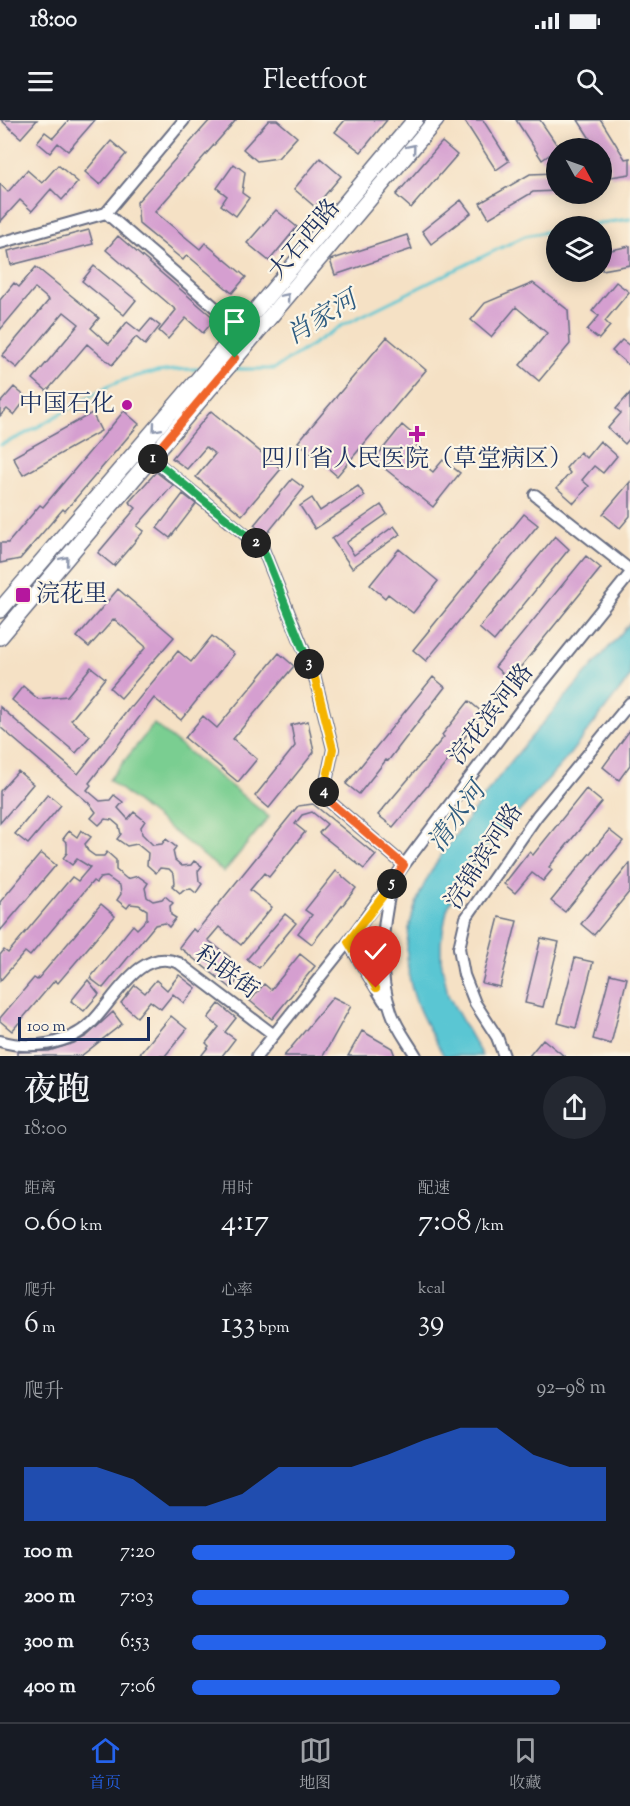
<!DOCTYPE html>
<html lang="zh">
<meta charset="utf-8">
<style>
body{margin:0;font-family:"Sorts Mill Goudy","Noto Serif SC",serif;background:#242831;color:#f1f3f6;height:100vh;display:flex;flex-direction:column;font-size:22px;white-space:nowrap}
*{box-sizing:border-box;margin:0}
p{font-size:20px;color:#9ea1a6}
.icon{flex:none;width:33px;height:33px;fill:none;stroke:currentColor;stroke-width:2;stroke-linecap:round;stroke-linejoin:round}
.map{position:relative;height:936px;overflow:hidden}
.details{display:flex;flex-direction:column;background:#171b24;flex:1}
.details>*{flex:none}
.needle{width:39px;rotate:130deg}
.fabs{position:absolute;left:546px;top:18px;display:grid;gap:12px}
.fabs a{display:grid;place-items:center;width:66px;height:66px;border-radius:50%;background:#171b24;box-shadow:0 3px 15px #0003;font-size:30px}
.scale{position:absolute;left:18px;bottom:15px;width:132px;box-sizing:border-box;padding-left:6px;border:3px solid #1b2f5e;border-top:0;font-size:16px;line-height:21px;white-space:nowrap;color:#1b2f5e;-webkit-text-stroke:4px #fcf5e5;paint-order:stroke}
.pin{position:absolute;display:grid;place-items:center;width:51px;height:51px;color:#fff;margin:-62px -26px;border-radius:50% 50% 50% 0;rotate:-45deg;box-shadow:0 0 6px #0007}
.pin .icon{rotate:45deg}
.km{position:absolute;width:30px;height:30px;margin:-15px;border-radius:50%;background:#222;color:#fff;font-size:16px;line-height:30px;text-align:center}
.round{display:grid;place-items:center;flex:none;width:63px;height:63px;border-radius:32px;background:#242831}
.summary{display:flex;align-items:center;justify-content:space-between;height:102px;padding:0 24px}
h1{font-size:33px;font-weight:600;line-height:45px}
.metrics{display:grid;grid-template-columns:repeat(3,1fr);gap:9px;height:102px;padding:6px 24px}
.metrics div{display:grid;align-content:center}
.metrics b{font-size:30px;font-weight:600}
.metrics small{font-size:16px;font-weight:400}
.metrics p{font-size:16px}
.chart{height:168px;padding:12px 24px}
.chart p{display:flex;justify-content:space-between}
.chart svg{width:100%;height:108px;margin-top:6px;fill:#2563eb;opacity:.7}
ul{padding:0 24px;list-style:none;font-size:20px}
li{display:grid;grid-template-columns:96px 72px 1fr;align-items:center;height:45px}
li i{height:15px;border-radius:8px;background:#2563eb}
.status{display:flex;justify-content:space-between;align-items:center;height:42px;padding:0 30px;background:#171b24;direction:ltr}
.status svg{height:16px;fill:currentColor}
header{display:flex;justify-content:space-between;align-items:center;height:78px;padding:0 24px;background:#171b24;font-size:27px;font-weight:600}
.dock{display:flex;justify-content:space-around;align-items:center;height:84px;border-top:2px solid #363941;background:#171b24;font-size:16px;color:#9ea1a6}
.dock a{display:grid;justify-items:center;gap:3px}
.dock .on{color:#2563eb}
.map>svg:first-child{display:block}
.green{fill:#7ace91;stroke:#4a7e78;stroke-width:1.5}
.water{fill:#5ac6d3;stroke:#3a7a98;stroke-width:1.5}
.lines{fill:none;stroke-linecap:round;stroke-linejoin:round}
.stream{stroke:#5ac6d3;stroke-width:3}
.building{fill:#d59fd0}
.street-casing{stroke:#676d82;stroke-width:14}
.primary-casing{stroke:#676d82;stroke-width:18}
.street{stroke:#fff;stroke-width:10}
.primary{stroke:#fff;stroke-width:15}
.oneway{stroke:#8d97ae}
.split-1-casing{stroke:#fff;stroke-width:12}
.split-2-casing{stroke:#fff;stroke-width:12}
.split-3-casing{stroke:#fff;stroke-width:12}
.split-4-casing{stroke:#fff;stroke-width:12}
.split-5-casing{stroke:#fff;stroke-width:12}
.split-6-casing{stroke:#fff;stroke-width:12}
.split-1{stroke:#f0652b;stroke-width:8}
.split-2{stroke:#22a559;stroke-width:8}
.split-3{stroke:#22a559;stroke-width:8}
.split-4{stroke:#f5b400;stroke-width:8}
.split-5{stroke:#f0652b;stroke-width:8}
.split-6{stroke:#f5b400;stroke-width:8}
.poi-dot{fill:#b5179e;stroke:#fcf5e5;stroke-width:2}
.labels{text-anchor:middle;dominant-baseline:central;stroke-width:4.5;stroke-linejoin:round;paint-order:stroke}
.street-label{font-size:24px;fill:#1b2f5e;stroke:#fcf5e5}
.poi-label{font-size:24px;fill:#1b2f5e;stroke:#fcf5e5;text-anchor:end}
.water-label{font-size:26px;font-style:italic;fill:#2e5c81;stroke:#fcf5e5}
</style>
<div class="status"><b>18:00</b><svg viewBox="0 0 49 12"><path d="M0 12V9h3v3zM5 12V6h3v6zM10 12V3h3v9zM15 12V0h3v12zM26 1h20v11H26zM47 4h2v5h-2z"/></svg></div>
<header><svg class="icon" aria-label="menu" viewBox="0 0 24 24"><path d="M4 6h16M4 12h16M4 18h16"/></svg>Fleetfoot<svg class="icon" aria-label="search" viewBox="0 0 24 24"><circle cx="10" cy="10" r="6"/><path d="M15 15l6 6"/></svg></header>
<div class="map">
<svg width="630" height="936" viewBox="0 0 630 936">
<rect width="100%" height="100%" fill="#fcf5e5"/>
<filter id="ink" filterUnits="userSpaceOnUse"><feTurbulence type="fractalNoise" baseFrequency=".0167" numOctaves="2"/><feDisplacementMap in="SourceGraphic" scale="12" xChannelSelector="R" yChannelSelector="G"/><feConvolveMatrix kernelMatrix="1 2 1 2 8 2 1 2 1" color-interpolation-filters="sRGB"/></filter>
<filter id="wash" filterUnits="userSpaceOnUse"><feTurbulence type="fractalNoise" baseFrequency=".008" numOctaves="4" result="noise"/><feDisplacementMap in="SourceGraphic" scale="24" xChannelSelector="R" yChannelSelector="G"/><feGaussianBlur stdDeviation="1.35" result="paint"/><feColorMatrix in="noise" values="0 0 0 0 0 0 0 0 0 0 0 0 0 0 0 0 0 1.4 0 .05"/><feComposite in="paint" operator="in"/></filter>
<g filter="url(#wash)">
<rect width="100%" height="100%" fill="#f5e1c5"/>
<path class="green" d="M154 604 269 697 224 752 109 660Z"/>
<path class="water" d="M630 503V557L566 639 477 739 454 774 447 790 441 822V840L448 875 482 936H444C428 908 411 881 408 848 405 826 409 802 417 781 428 751 448 725 467 700 516 630 574 568 630 503Z"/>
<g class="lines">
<path class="stream" d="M581 106 630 99
M233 249H274L341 206 459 148 525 116 556 110
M0 325C37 311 70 286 105 268 134 253 167 249 199 249"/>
</g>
<g id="blocks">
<path class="building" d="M1 0H37L21 18Z
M69 0H95L68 31 58 23 50 33 37 22 45 12 53 18Z
M210 0H236L155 92 200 129 205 123 246 157 232 173 187 135 183 140 139 104 137 82Z
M269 0H277L297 17 278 38 257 41 243 29Z
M345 0H387L361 32 335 12Z
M464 0H483L509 41 496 50Z
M516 0H540L559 28 542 40Z
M578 0H601L625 39 630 38V54L611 57 609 37 604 40 602 37V28H596Z
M111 21 126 34 100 65 85 52Z
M442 22 457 35 411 88 396 75Z
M320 38 341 56 315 87 294 69Z
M234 44 245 52 242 73 249 78 236 96 221 85 227 76 217 68Z
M58 45 78 62 62 80 51 69 32 91 20 80 0 102V64L8 72 27 50 42 63Z
M556 53V71L533 72 489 98 480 83 530 54Z
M461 80 471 93 431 124 422 111Z
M276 90 297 107 269 141 247 123Z
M89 110 93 124 11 145 8 131Z
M407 115 412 129 335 155 330 140Z
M118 116 215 199 203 213 186 198 168 219 159 211 176 190 106 130Z
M630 126V145L602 150V132Z
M94 146 136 180 124 195 82 161Z
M36 147 99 198 91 208 109 224 127 202 140 212 151 199 160 206 145 225 136 217 112 245 87 224 47 271 33 259 79 204 64 192 17 248 2 236 49 180 35 168 0 210V180L14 163 19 167Z
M616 162 629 172 605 201 610 206 599 219 587 210 599 196 592 191Z
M533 163 568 190 570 224 539 261 520 245 547 213 516 187 491 217 471 200 485 183Z
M387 217 426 250 337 356 298 322Z
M622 220 630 226V246L612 231Z
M14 267 27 278 14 295 7 289 0 296V283Z
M630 273V318L625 324 608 308 621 293 616 289Z
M124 291 139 304 65 391 63 389 20 439 0 443V423H8L40 385 43 387Z
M211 291 281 349 242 395 196 357 215 334 206 327 187 349 172 338Z
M92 293 101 311 23 355 13 337Z
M402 305 421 321 411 334 433 352 443 340 460 353 433 387 374 340Z
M600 321 617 336 603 353 594 346 582 360 589 366 574 383 557 368 570 353 566 348 580 332 586 338Z
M156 352 173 365 137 406 144 411 114 446 98 433 136 388 129 382Z
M292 359 304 368 266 415 254 405Z
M630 362V396L620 408 603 394Z
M358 366 365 376 315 409 300 386 312 378 320 391Z
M183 374 196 384 170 418 157 408Z
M381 385 387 394 346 423 354 435 394 406 400 414 352 448 332 419Z
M524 394 538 405 426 541 413 530Z
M555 416 569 429 494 521 479 508Z
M399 429 438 461 413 493 388 474 385 478 370 465Z
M586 436 601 448 510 560 495 547Z
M118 469 174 517 121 578 110 568 146 527 114 499 89 527 77 517Z
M212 516 234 534 181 600 154 578 89 663 91 665 87 670 100 681 110 680 114 675 123 682 118 688 128 699 134 692 145 701 141 707 142 714 153 725 162 724 166 719 176 727 173 731 175 740 182 746 191 745 194 741 202 746 198 751 199 761 202 764 196 773 191 769 183 770 180 773 172 766 175 763 174 754 169 749 160 748 156 753 147 745 148 733 137 724 127 726 117 719 121 714 119 706 112 700 105 699 99 705 91 698 96 692 90 684 0 607V587L78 654 131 586 132 587 178 531 191 542Z
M279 533 294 546 233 619 257 639 238 662 185 618 203 596 217 608Z
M91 547 105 558 71 600 90 616 76 633 12 580 23 566 38 579 67 576Z
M433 557 445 567 388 641 386 640 359 674 346 664Z
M469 581 483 593 452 634 453 635 393 707 378 695 444 617 442 615Z
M308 601 314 632 269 688 255 676 295 626 291 605Z
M630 610V645L619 660 603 647Z
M18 651 33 664 0 703V671Z
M586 669 602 682 549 747 552 750 543 761 532 753 515 773 504 764 529 732 533 735Z
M48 674 61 685 28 724 15 714Z
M313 684 376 735 364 749 319 713 327 704 312 692 302 695 295 704 305 712 269 757 264 753 250 770 272 787 241 825 219 807 208 820 230 837 220 849 237 861 231 868 179 827 193 809 196 812 298 686Z
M81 710 91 717 85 724 88 731 95 736H104L107 732 116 740V750L127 759 138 756 148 763 145 768 147 777 153 781 162 779 165 776 173 783 170 786 171 795 176 798 169 807 165 803 155 805 103 868 90 858 133 805 137 809 147 799V790L139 785 130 784 127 788 117 780 121 774 120 766 107 757 100 758 96 763 93 761 30 836 25 832 0 861V835L4 830 8 833 72 757 78 761 90 747 77 739 72 745 63 738 67 733V723L63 719 69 711 77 717Z
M609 710 623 721 565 792 551 781Z
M41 733 56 745 0 811V782Z
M630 743V771L594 815 581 804Z
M336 751 356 768 312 824 298 813 312 795 305 790Z
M101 784 115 796 58 863 55 860 12 911 0 901V898L34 858 37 860Z
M285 794 296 803 259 848 247 839Z
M499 797 517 801 500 867 482 863Z
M541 818 559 822 543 887 525 883Z
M300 834 315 846 272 899 250 881 264 864 271 870Z
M575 838 593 842 576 908 558 903Z
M610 854 627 858 611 924 593 919Z
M179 855 196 868 184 883 173 874 161 889 150 881 137 897 121 883 135 865 145 873 156 860 167 870Z
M88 860 99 874 84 891 71 881Z
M333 877 351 886 323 936H284Z
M219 884 236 898 225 912 235 919 222 936H201L209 926 206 923 219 907 208 898Z
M113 892 122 904 81 936H17V932L49 931 74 923 87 916Z
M171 896 187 909 165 936H138Z
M362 911 392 928 395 936H348Z
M543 919 564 936H529Z"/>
</g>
</g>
<g filter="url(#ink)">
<use href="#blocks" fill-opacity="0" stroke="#676d82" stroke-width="1.5"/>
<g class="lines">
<defs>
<path id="street" d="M106 93 240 209
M0 123 106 93 184 0
M151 338 263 429 315 558 333 629 323 676 404 745
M535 375 630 450
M391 767C382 808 377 852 391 891 396 907 408 922 416 936
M348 822 384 881
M0 921C29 930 69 925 91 903 115 880 139 826 179 843L274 915
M257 936 348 822 404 745 526 583 630 454
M504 936 497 917 475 883 464 855 459 828 466 798 537 696 630 583"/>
<path id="primary" d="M0 490 194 264 415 0
M0 517 436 0"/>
</defs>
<use href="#street" class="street-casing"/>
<use href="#primary" class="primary-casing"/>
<use href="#street" class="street"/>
<use href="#primary" class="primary"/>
</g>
<defs><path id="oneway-chevron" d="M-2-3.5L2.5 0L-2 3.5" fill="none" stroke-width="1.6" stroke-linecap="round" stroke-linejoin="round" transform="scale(1.5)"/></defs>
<g class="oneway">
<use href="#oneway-chevron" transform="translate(412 28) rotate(-50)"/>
<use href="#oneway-chevron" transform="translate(286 177) rotate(-50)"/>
<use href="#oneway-chevron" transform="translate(156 308) rotate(131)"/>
<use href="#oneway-chevron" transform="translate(65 440) rotate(-50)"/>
</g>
</g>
<g class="lines" filter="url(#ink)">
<defs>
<path id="split-1" d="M153 339 151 338 235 238"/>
<path id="split-2" d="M153 339 256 423"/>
<path id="split-3" d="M256 423 263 429 309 544"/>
<path id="split-4" d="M309 544 315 558 333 629 324 672"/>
<path id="split-5" d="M324 672 323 676 404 745 392 764"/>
<path id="split-6" d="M376 868 348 822 392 764"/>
</defs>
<use href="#split-1" class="split-1-casing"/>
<use href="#split-2" class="split-2-casing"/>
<use href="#split-3" class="split-3-casing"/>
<use href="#split-4" class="split-4-casing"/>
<use href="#split-5" class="split-5-casing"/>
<use href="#split-6" class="split-6-casing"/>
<use href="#split-1" class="split-1"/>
<use href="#split-2" class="split-2"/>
<use href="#split-3" class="split-3"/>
<use href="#split-4" class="split-4"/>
<use href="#split-5" class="split-5"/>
<use href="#split-6" class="split-6"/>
</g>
<g class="poi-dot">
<circle cx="127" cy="285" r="6"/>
<path d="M414 305h6v6h6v6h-6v6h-6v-6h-6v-6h6z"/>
<rect x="15" y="467" width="16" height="16" rx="3"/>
</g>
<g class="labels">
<g class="street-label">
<text transform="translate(305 120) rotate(-50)">大石西路</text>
<text transform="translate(492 595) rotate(-52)">浣花滨河路</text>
<text transform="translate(485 737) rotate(-57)">浣锦滨河路</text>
<text transform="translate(226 853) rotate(36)">科联街</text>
</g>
<g class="poi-label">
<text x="115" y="285">中国石化</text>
<text x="417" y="340" text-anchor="middle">四川省人民医院（草堂病区）</text>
<text x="36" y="475" text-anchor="start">浣花里</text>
</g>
<g class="water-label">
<text transform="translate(322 199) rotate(-31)">肖家河</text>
<text transform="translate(458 698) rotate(-54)">清水河</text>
</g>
</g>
</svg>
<div class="fabs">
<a><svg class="needle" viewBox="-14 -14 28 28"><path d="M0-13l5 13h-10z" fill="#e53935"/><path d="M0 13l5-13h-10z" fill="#9ea1a6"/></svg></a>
<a><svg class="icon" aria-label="layers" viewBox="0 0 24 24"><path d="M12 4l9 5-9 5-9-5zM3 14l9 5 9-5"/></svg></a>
</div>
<div class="scale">100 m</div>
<div class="pin" style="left:235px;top:238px;background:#1e9e55"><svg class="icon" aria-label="arrive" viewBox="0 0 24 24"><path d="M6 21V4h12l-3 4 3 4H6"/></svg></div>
<div class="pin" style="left:376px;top:868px;background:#d93025"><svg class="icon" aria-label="check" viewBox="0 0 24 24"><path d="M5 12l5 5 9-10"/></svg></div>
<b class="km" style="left:153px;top:339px">1</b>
<b class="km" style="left:256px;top:423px">2</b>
<b class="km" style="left:309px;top:544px">3</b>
<b class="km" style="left:324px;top:672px">4</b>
<b class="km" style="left:392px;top:764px">5</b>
</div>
<section class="details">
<div class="summary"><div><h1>夜跑</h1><p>18:00</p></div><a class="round"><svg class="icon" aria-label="share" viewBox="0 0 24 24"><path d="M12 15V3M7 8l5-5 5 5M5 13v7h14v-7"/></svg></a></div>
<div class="metrics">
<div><p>距离</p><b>0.60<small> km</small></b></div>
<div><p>用时</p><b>4:17</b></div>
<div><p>配速</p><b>7:08<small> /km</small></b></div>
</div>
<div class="metrics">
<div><p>爬升</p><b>6<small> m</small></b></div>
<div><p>心率</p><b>133<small> bpm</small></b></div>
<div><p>kcal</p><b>39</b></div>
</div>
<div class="chart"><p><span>爬升</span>92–98 m</p>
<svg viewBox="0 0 160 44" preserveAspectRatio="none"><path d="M0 44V22L10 22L20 22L30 27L40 38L50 38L60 33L70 22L80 22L90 22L100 17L110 11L120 6L130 6L140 17L150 22L160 22V44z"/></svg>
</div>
<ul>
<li><b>100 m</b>7:20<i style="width:78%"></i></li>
<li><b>200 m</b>7:03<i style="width:91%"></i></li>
<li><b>300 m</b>6:53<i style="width:100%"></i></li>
<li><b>400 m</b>7:06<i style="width:89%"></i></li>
</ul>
</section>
<nav class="dock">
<a class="on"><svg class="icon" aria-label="home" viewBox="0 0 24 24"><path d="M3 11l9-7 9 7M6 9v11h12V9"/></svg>首页</a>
<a><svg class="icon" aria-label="map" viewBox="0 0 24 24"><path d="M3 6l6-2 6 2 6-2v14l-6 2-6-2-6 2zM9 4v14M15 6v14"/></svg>地图</a>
<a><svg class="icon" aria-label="saved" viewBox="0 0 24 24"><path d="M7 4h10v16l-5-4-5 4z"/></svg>收藏</a>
</nav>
